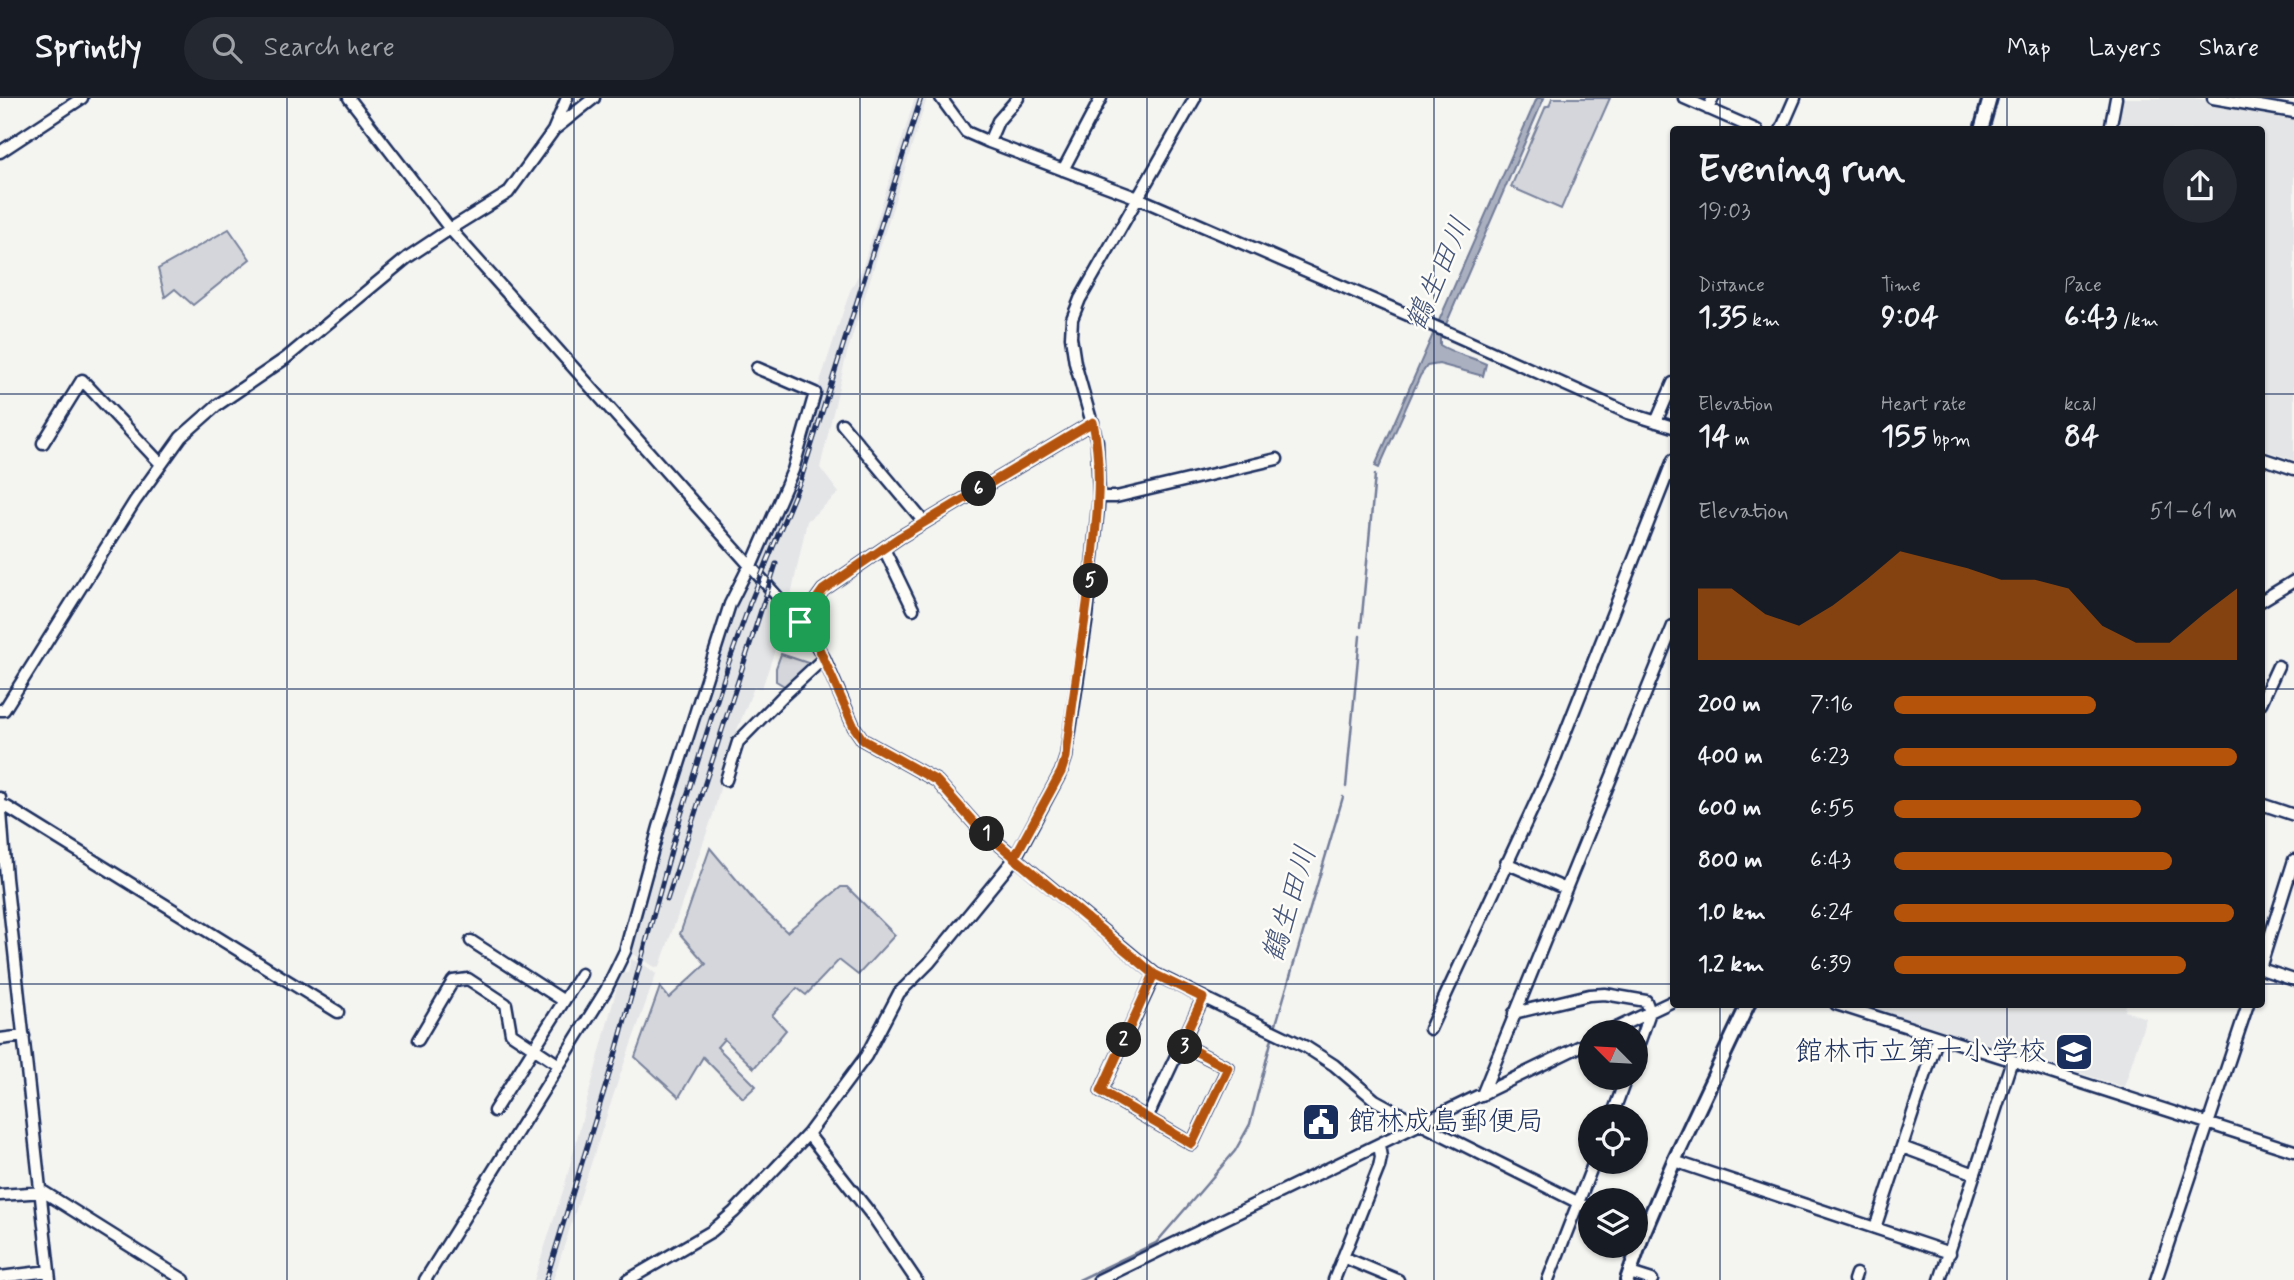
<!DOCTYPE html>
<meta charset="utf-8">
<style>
body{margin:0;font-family:Mynerve,"Klee One",sans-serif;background:#242831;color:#f1f3f6;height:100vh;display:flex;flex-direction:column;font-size:26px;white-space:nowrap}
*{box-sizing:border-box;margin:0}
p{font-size:23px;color:#9ea1a6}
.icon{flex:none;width:38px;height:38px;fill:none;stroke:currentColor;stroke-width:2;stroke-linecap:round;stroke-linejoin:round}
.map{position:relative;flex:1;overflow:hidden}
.panel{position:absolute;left:1670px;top:28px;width:595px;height:882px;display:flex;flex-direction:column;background:#171b24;border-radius:7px;box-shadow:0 2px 5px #0004}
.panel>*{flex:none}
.needle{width:46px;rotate:294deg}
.buttons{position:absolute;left:1578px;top:922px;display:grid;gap:14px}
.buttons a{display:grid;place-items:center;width:70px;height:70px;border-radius:50%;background:#171b24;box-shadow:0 2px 5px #0004;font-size:35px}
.pin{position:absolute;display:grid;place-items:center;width:60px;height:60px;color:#fff;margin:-30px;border-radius:14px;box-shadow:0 4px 10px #0006}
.km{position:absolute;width:35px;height:35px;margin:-18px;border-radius:50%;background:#222;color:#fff;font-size:19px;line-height:35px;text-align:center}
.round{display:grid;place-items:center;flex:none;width:74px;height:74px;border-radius:37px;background:#242831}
.summary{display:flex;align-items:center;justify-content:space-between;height:119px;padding:0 28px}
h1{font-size:38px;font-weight:800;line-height:52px}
.figures{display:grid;grid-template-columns:repeat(3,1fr);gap:10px;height:119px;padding:7px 28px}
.figures div{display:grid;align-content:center}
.figures b{font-size:30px;font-weight:800}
.figures small{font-size:19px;font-weight:400}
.figures p{font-size:19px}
.chart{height:196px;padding:14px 28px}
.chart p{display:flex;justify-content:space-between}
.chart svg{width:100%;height:126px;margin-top:7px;fill:#b45309;opacity:.7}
ul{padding:0 28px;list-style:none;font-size:23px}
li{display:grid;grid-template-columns:112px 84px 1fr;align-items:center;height:52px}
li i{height:18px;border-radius:9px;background:#b45309}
header{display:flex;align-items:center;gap:42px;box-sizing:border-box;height:98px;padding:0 35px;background:#171b24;border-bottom:2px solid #363941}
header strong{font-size:33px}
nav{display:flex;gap:38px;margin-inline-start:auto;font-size:24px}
.search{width:490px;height:63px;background:#242831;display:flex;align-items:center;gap:18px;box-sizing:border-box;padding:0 24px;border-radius:38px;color:#9ea1a6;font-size:26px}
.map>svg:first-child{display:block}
.built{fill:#e4e5e6}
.green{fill:#d4d6db;stroke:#78829c;stroke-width:2}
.water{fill:#aab0bf;stroke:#717c98;stroke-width:2}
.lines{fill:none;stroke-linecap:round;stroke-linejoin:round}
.stream{stroke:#717c98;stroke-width:2.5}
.minor-casing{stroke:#1b2f5e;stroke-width:15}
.major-casing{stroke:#1b2f5e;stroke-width:18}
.minor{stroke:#fdfcf7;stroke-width:10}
.major{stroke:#fdfcf7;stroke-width:12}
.rail-casing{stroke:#1b2f5e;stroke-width:5}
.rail{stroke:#fdfcf7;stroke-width:2.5;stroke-dasharray:8;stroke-linecap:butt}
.route-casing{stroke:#fff;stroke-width:14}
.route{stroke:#b45309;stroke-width:9}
.grid{fill:none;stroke:#1b2f5e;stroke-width:2;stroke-opacity:0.55}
.labels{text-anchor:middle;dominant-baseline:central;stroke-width:5;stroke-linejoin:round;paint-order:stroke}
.poi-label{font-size:28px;fill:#1b2f5e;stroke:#fdfcf7;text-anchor:end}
.water-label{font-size:30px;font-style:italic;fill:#46567b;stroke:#fdfcf7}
</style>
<header>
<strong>Sprintly</strong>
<div class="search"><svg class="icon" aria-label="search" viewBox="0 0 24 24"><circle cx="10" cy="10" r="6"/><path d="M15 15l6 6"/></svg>Search here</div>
<nav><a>Map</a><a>Layers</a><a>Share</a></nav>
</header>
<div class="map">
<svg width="2294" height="1182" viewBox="0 0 2294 1182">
<rect width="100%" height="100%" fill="#f4f4f1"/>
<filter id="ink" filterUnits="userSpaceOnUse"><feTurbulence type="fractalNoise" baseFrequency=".0143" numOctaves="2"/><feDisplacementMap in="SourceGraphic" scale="14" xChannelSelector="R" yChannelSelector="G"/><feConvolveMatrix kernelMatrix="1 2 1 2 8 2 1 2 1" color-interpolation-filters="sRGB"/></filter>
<g filter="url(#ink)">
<path class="built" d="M915 0H927L847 255 820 370 839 395 807 423 789 507 754 468 767 437 772 436 778 423 775 420 850 193 862 171Z
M2119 0H2195L2294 18V362L2261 351V32H2113Z
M749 477 755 480 795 524 777 546 762 590 754 589 730 650 714 714 660 868 655 869 630 854 629 851 661 734 733 507Z
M631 861 646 868 656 876 619 980 553 1182H534L564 1090 621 874 628 875Z
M2126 906 2125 913 2146 920 2124 989 1862 907Z"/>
<path class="green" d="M1552 0H1610L1561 111 1511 89 1546 8H1549Z
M229 131 250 161 193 207 175 191 165 199 158 171Z
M781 556 808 565V567L786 589 776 583V570Z
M710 750 757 806 787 834 841 789H847L895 837 858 877 839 862 806 897 797 890 772 917 786 932 754 970 724 941 717 949 756 988 743 1000 703 959 679 999 635 959 660 889 669 900 706 866 680 836Z"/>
<path class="water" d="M1537 0H1544L1440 240V247C1454 256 1472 259 1486 266L1483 278 1439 266 1427 268 1420 278 1379 370 1375 368Z"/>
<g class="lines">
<path class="stream" d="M1361 529 1375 377
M1346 689 1360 538
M1276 926 1343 699
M1079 1182 1156 1145 1235 1053 1250 1026 1272 940"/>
<defs>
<path id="minor" d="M349 0 450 131 508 95 553 33 567 0
M941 0 966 34 989 44 1138 100 1445 233 1628 315 1673 329
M1684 0 1757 32
M2213 0 2294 14
M1708 11 1713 0
M556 30 594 0
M1781 32 1795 0
M2110 32 2116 0
M989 44 998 23 1018 0
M0 54 82 0
M1063 72 1101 0
M1093 324 900 439 823 492 800 524 808 533 824 560 854 629 863 642 937 683 976 727 1155 876 1306 949 1334 967 1375 1002 1395 1013 1591 1111
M1656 324 1673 285
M842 326 924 424
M43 345 82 282 161 366
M2261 360 2294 371
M1099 399H1116L1277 361
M884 451 913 511
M2261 503 2294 483
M2261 605 2278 568
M0 612H4L135 403 181 339 216 308 286 260 408 159 450 131 800 524
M726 682 738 644 783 598 824 560
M0 700 6 780 50 1182
M2261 706 2294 717
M1 707 7 709 338 914
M1506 765 1566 791
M471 843 564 903
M2261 867 2294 762
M2261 871 2294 882
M1155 876 1101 993 1192 1046 1228 970 1181 946
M1836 906 2294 1053
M1514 915 1589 897 1605 896 1646 903 1650 914 1636 954
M1430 931 1551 671 1673 362
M1608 934 1673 903
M0 941 24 938
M418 942 453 883 468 881 506 906 511 935 559 967
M1482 997 1673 528
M494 1013 581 876
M1612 1018 1626 980
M1147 1020 1203 900
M808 1036 874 1120 916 1182
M1902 1049 1975 1076
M1674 1063 1950 1155
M0 1097 44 1094 184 1182
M1875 1130 1938 939
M1343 1159 1398 1182
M1630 1175 1652 1182
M0 1179 49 1173
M425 1182 606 892 625 853 659 729 730 506 746 474 753 464 793 372 815 295 757 270
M628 1182 712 1133 734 1114 808 1036 866 958 899 895 929 865 1015 760 1061 674 1066 659 1087 519 1099 399 1097 343 1075 265 1071 239 1072 221 1080 201 1195 0
M1099 1182 1591 943
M1334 1182 1379 1069 1381 1059 1379 1047
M1548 1182 1594 1064
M1854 1182 1856 1176
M1940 1182 2012 962
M2156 1182 2248 906"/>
<path id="major" d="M1981 32 1990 0
M1627 1182 1643 1136 1674 1063 1748 906"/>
</defs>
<use href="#minor" class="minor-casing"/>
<use href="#major" class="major-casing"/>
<use href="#minor" class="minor"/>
<use href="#major" class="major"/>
<defs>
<path id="rail" d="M667 802 776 466
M546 1182 616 954 680 720 728 567 750 505 801 381 921 0"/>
</defs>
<use href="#rail" class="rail-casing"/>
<use href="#rail" class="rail"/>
</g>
</g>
<g class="lines" filter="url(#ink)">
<defs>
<path id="route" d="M800 524 817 546 854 629 863 642 937 683 976 727 1154 876 1101 993 1192 1046 1228 970 1181 946 1203 900 1154 876 1014 760 1061 674 1066 659C1073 591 1086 525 1093 457 1098 412 1102 369 1093 324L900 439 823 492 800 524"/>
</defs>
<use href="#route" class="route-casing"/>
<use href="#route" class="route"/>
</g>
<path class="grid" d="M287 0V1182M574 0V1182M860 0V1182M1147 0V1182M1434 0V1182M1720 0V32M2007 0V32M0 296H1673M2261 296H2294M0 591H1673M2261 591H2294M0 886H1673M2261 886H2294M1720 906V1182M2007 906V1182"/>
<defs>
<symbol id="school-square" viewBox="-11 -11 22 22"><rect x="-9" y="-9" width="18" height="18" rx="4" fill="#1b2f5e" stroke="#fdfcf7"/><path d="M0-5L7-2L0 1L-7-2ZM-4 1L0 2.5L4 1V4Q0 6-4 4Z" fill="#fff"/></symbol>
<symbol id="civic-square" viewBox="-11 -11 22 22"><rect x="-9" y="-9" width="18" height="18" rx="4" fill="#1b2f5e" stroke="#fdfcf7"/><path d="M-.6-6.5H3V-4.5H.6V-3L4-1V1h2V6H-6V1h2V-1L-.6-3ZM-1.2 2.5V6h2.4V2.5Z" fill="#fff"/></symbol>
</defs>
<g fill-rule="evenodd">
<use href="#school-square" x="2052" y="932" width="44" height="44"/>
<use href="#civic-square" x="1299" y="1002" width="44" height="44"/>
</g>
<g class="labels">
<g class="poi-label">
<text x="2047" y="954">館林市立第十小学校</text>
<text x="1348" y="1024" text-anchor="start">館林成島郵便局</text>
</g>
<g class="water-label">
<text transform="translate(1439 176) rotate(-66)">鶴生田川</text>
<text transform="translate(1290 806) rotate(-73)">鶴生田川</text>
</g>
</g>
</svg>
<div class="buttons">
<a><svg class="needle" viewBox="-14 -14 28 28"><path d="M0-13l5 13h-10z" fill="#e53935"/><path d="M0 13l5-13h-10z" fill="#9ea1a6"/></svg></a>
<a><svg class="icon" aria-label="locate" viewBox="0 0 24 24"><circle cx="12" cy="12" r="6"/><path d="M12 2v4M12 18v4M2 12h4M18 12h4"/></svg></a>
<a><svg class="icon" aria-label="layers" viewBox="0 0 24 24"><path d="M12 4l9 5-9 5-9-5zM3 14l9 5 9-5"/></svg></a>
</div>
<div class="pin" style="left:800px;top:524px;background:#1e9e55"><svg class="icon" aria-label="arrive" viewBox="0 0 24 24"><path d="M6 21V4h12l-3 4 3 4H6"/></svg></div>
<b class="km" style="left:987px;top:736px">1</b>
<b class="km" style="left:1124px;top:942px">2</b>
<b class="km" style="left:1185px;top:949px">3</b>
<b class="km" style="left:1091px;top:483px">5</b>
<b class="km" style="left:979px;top:391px">6</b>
<section class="panel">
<div class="summary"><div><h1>Evening run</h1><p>19:03</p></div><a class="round"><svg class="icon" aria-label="share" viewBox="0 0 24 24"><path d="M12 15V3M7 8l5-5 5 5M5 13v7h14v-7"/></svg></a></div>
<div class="figures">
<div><p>Distance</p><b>1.35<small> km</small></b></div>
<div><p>Time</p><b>9:04</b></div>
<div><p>Pace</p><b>6:43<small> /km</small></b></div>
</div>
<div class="figures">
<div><p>Elevation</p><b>14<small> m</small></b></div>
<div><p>Heart rate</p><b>155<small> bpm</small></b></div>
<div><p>kcal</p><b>84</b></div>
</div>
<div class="chart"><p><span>Elevation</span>51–61 m</p>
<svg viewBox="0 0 160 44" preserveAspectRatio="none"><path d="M0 44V19L10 19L20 28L30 32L40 25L50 16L60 6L70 9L80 12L90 16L100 16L110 19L120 32L130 38L140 38L150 28L160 19V44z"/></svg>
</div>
<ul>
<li><b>200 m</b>7:16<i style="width:59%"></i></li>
<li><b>400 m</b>6:23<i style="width:100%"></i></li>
<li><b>600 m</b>6:55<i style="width:72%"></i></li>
<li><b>800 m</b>6:43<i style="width:81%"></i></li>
<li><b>1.0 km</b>6:24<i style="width:99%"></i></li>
<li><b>1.2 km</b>6:39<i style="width:85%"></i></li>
</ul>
</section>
</div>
